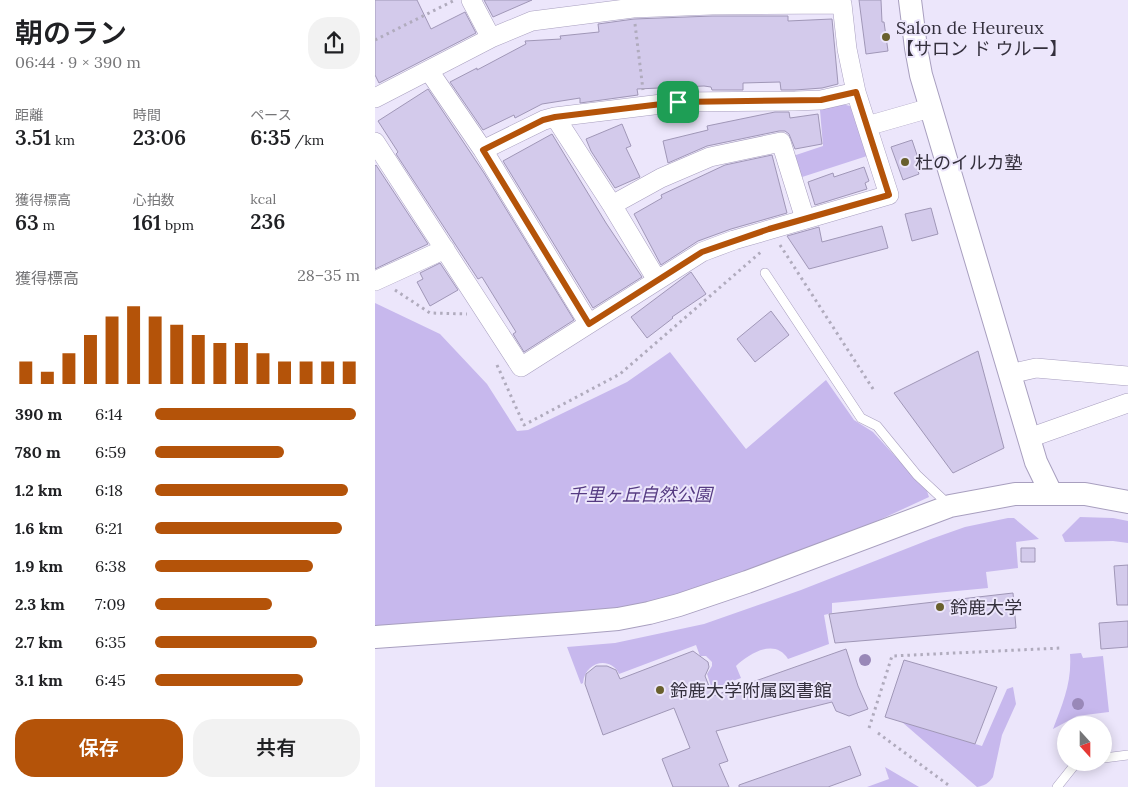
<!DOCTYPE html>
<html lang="ja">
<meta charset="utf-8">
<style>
body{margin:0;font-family:Lora,"Noto Sans JP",serif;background:#f2f2f2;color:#202124;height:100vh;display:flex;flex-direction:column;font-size:19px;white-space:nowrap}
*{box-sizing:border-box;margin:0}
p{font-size:16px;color:#757577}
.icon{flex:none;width:28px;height:28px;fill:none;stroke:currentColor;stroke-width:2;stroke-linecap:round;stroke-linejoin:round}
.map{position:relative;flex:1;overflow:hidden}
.panel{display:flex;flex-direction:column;background:#fff;width:375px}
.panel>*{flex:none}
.needle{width:32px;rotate:159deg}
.fabs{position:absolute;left:682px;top:716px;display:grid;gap:10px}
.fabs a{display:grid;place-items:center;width:55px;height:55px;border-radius:50%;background:#fff;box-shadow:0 2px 12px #0003;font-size:25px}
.pin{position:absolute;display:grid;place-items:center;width:42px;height:42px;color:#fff;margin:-21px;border-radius:10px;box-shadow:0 2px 8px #0006}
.round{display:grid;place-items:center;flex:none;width:52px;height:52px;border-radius:20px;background:#f2f2f2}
.overview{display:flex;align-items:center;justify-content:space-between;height:85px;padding:0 15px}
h1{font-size:28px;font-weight:600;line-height:38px}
.figures{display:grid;grid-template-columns:repeat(3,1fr);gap:8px;height:85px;padding:5px 15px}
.figures div{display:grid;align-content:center}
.figures b{font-size:21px;font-weight:600}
.figures small{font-size:14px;font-weight:400}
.figures p{font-size:14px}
.chart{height:140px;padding:10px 15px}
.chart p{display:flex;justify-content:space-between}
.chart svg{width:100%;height:90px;margin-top:5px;stroke:#b45309;stroke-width:6}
.action{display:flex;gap:10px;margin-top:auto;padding:10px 15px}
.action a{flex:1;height:58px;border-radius:20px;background:#b45309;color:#fff;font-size:20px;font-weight:600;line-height:58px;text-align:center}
.action a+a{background:#f2f2f2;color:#202124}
ul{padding:0 15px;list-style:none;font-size:16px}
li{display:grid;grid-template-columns:80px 60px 1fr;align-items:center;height:38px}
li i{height:12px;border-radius:6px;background:#b45309}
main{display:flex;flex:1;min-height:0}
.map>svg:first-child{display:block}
.green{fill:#c7b8ed}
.building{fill:#d3caeb;stroke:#a097b7}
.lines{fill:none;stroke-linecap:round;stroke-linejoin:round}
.service-casing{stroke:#a89fbf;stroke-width:10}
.minor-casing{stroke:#a89fbf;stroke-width:20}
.tertiary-casing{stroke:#a89fbf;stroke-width:24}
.path{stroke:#b0abbd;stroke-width:3;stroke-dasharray:2.5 4;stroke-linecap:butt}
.service{stroke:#fff;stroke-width:9}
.minor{stroke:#fff;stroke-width:19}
.tertiary{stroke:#fff;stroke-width:22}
.tree{fill:#9988b8}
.route-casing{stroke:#fff;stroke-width:10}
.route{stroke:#b45309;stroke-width:6}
.poi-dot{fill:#69602d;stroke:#ece6fb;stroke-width:2}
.labels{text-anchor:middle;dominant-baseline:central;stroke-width:4;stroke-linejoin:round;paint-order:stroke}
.poi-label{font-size:18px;fill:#34303d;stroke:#ece6fb;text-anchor:start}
.park-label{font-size:18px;font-style:italic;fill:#553b82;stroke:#ece6fb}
</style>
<main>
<section class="panel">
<div class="overview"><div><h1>朝のラン</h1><p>06:44 · 9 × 390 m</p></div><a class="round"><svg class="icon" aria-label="share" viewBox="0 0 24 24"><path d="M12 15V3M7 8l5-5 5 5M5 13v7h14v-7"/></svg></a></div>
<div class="figures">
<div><p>距離</p><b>3.51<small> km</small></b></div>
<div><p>時間</p><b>23:06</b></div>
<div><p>ペース</p><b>6:35<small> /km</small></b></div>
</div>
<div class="figures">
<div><p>獲得標高</p><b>63<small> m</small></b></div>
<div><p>心拍数</p><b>161<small> bpm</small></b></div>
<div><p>kcal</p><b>236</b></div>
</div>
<div class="chart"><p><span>獲得標高</span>28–35 m</p>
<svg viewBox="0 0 160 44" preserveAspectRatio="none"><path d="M5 44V33M15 44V38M25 44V29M35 44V20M45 44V11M55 44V6M65 44V11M75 44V15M85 44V20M95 44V24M105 44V24M115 44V29M125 44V33M135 44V33M145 44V33M155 44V33"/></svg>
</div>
<ul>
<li><b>390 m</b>6:14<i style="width:98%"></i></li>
<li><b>780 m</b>6:59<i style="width:63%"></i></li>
<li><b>1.2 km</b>6:18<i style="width:94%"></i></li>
<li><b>1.6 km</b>6:21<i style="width:91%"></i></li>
<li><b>1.9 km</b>6:38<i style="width:77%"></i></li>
<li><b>2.3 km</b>7:09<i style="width:57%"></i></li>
<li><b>2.7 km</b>6:35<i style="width:79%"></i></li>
<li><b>3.1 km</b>6:45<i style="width:72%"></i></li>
</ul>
<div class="action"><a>保存</a><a>共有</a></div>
</section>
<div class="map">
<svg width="753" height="787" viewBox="0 0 753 787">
<rect width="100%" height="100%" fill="#ece6fb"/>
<path class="green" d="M467 104 475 106 479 111 492 156 424 178 418 156 448 146 445 110Z
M0 303 65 334 112 384 142 431 153 430 252 382 295 352 371 449 451 380 479 420 498 432 552 491 554 497 474 534 298 597 247 609 0 628Z
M705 517 738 518 753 521V543L738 541 690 542 687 535Z
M633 518H639L664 539 641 542 643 568 611 572 613 588 457 603V613L449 615 454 644 413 659C400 638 375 653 361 666L366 678 337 689 332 674 337 666V662L331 656H325L321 645 244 674C236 656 210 661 208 683L206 684 192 647 240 643 329 624 426 590 556 539 590 527Z
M706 653 708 658 728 656 734 712 702 716 678 729C688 703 697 682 695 654Z
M638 687 641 704 627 735 618 777C614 783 609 786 602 787L527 722 607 746 632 689Z
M510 767 544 787H492L514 779Z"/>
<path class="building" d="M0 0H42L56 29 90 12 101 33 4 83 0 75Z
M109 0H157L118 17Z
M484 0H506L507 22H509L513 51 491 54Z
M337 16H413V21L457 19 463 84 447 88 420 90H406L405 82 368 83V90H337L336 87 329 86 262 89 263 95 205 103V98L167 104 140 118 139 115 108 130 75 82 102 68V70L151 44 150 41 186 39 185 36 224 32 223 24 259 19Z
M53 89 109 173 199 320 149 352 138 334 141 332 107 277 103 279 21 154 23 152 3 121Z
M400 112H414L415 118 443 114 447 144 420 149 414 134 410 131H404L332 146 293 163 288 141 333 130 332 126Z
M247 124 256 146 251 148 265 177 240 188 216 151 211 139Z
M177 134 231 223 267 277 218 308 128 161Z
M537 140 545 164 541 166 544 174 528 180 516 147Z
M397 155 412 213 356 229 323 241 286 265 259 214 287 198 286 195 350 165Z
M1 165 53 244 0 269V166Z
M489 167 494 181 490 183 492 189 440 205 433 182 458 173 459 177Z
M556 208 563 234 537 241 530 214Z
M507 226 513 248 434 269 412 236 444 227 447 242Z
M65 263 83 290 55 306 42 282 48 279 45 273Z
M316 272 331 294 297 317 298 318 272 338 256 317Z
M396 311 414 335 380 362 362 339Z
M603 351 629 448 578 473 519 393Z
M646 548H660V562H646Z
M753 565V605H742L739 566Z
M638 593 641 628 460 643 454 614Z
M753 621V647L726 649 724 623Z
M471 649 483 686 493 709 474 716 461 711 457 702 341 731 353 761 344 764 354 787H298L287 759 315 748 299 708 228 735 210 684 211 674 221 666H232L241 670 245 679 318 651 333 662 334 667 330 676 338 696Z
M529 660 622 687 600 744 510 717Z
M475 746 486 775 453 787H364V785Z"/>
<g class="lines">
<defs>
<path id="service" d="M390 273 486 418 502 426 542 475 573 504
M729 758 753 755
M682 787 702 762"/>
<path id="minor" d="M96 0 116 38
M54 71 108 150
M0 98 116 38 157 21 258 8 337 5 467 4 472 49 481 92 514 195 359 240 327 252 146 367 0 142
M180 117 237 205 282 280
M492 126 555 108
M237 205 286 178 335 157 406 142 430 219
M0 281 70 249
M214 324 108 150 169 120 180 117 303 102 420 101 446 100 481 92
M635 374 661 368 753 376
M654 438 753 403"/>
<path id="tertiary" d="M535 0 541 48 546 75 661 462 676 493
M0 637 196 623 243 619 274 613 304 605 372 582 575 506 640 494H710L753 502"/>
</defs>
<use href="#service" class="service-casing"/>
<use href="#minor" class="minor-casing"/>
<use href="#tertiary" class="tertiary-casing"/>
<path class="path" d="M260 24 268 90
M0 40 78 1
M405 245 500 392
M20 290 55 313 92 314
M122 365 149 425 245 374 387 251
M494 728 517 656 686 648
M503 733 576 787"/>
<use href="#service" class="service"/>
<use href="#minor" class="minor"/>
<use href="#tertiary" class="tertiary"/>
</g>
<g class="tree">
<circle cx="490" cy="660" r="6"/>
<circle cx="703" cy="704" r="6"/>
</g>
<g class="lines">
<defs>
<path id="route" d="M481 92 514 195 394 229 327 252 214 324 108 150 168 120 180 117 303 102 446 100Z"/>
</defs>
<use href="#route" class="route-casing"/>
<use href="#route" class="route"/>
</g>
<g class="poi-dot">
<circle cx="511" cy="37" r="5"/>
<circle cx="530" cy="162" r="5"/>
<circle cx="565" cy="607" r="5"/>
<circle cx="285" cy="690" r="5"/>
</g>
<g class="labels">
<g class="poi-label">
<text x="521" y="27">Salon de Heureux<tspan x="521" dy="21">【サロン ド ウルー】</tspan></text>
<text x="540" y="162">杜のイルカ塾</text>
<text x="575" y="607">鈴鹿大学</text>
<text x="295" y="690">鈴鹿大学附属図書館</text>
</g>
<g class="park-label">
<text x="265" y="494">千里ヶ丘自然公園</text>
</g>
</g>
</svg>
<div class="fabs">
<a><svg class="needle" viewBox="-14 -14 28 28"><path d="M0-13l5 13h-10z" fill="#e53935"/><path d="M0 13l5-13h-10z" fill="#757577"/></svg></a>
</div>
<div class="pin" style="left:303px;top:102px;background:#1e9e55"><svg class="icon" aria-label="arrive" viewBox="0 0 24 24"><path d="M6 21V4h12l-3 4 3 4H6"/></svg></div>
</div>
</main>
